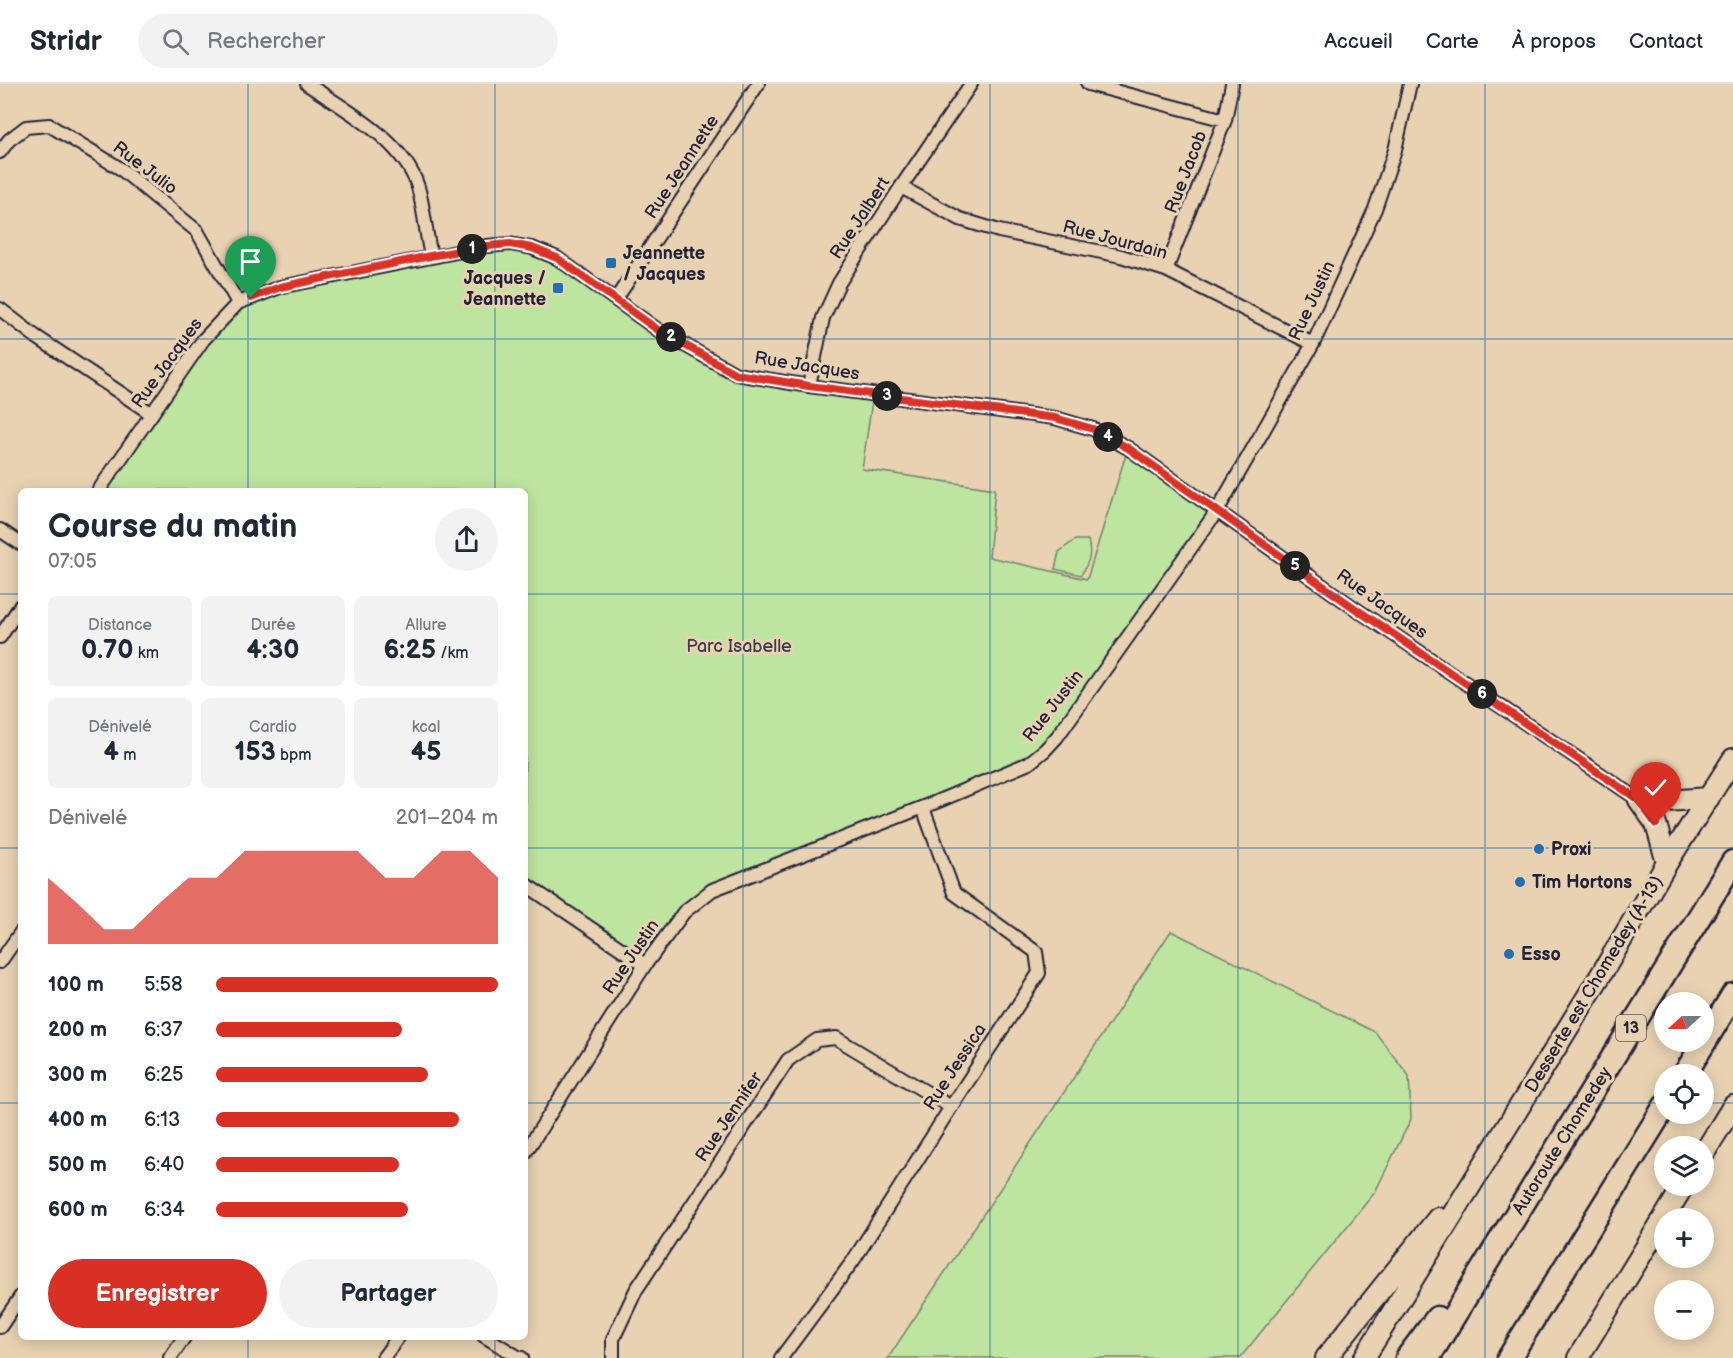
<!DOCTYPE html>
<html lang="fr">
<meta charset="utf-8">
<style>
body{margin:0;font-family:"Balsamiq Sans",sans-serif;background:#f2f2f3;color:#1f2937;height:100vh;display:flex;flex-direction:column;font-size:22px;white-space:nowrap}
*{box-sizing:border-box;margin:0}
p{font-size:20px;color:#747a83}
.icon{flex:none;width:33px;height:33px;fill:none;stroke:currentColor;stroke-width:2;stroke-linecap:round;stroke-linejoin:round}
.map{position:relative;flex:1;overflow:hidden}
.panel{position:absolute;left:18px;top:404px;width:510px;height:852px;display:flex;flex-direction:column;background:#fff;border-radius:9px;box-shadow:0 3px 15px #0003}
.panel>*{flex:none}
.needle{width:39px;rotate:249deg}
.buttons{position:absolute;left:1654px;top:908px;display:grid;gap:12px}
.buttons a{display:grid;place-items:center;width:60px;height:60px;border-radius:50%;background:#fff;box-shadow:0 3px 15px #0003;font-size:30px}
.pin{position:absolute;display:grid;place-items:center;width:51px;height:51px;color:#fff;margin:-62px -26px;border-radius:50% 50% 50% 0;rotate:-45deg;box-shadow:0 0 6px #0007}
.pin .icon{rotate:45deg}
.km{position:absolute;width:30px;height:30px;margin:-15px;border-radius:50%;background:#222;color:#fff;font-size:16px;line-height:30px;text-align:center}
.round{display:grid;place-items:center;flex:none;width:63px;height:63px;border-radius:32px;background:#f2f2f3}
.head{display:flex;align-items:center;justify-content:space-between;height:102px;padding:0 30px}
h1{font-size:33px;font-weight:600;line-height:45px}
.metrics{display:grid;grid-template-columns:repeat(3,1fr);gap:9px;height:102px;padding:6px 30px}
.metrics div{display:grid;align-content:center;border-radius:9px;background:#f2f2f3;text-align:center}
.metrics b{font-size:26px;font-weight:600}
.metrics small{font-size:16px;font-weight:400}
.metrics p{font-size:16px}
.chart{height:168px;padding:12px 30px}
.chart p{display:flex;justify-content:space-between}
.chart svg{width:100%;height:108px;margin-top:6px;fill:#d93025;opacity:.7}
.action{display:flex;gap:12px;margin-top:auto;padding:12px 30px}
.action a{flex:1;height:69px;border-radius:36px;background:#d93025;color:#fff;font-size:24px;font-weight:600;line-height:69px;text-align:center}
.action a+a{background:#f2f2f3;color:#1f2937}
ul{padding:0 30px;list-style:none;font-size:20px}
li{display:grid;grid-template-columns:96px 72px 1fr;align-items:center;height:45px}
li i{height:15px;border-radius:8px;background:#d93025}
header{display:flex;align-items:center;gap:36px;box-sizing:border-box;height:84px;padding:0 30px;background:#fff;border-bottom:2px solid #e0e1e3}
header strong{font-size:28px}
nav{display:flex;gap:33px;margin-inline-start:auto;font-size:21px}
.search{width:420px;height:54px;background:#f2f2f3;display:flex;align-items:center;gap:15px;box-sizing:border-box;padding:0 21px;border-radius:33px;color:#747a83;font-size:22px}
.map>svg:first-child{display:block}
.green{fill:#bee5a0;stroke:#70846e;stroke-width:1.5}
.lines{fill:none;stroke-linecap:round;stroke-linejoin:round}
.minor-casing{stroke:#22223b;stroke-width:16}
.primary-casing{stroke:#22223b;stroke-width:24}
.motorway-casing{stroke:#22223b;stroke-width:27}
.minor{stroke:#e8d2b1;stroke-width:12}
.primary{stroke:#e8d2b1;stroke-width:20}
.motorway{stroke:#e8d2b1;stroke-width:22}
.route-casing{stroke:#fff;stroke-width:12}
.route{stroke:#d93025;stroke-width:8}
.grid{fill:none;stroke:#1f6fb2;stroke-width:1.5;stroke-opacity:0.55}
.poi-dot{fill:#1f6fb2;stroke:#e8d2b1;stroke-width:2}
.labels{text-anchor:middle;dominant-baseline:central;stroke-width:6;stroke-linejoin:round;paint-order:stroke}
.shield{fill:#e8d2b1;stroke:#5d575e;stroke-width:1.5}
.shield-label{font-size:16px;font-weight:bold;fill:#22223b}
.street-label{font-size:18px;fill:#22223b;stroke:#e8d2b1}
.poi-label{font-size:18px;font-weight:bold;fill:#22223b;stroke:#e8d2b1;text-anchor:start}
.park-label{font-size:18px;fill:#393f4a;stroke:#e8d2b1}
</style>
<header>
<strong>Stridr</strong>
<div class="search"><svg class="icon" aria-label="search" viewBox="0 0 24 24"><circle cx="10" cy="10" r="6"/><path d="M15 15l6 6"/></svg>Rechercher</div>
<nav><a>Accueil</a><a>Carte</a><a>À propos</a><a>Contact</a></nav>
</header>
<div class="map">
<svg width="1733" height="1274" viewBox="0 0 1733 1274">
<rect width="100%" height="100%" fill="#e8d2b1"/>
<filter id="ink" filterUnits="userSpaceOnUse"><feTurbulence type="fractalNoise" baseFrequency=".0167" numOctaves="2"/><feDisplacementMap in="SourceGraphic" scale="12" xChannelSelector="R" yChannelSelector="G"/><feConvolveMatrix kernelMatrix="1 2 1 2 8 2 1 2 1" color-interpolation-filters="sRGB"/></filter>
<g filter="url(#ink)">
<path class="green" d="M532 164 736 290 873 310 862 385 995 405 989 473 1087 495 1128 364 1219 424 1053 647 1034 668 949 713 712 806 683 828 645 881 525 800V406H98L238 219 431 172Z
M1075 456H1088C1092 472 1089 477 1081 491L1055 485 1059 468Z
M1171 847 1375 948 1409 992 1411 1035 1375 1108 1240 1274H888Z"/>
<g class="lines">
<defs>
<path id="minor" d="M307 0C346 26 403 56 418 103 424 124 426 150 431 172
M1088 0 1225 36
M0 68 9 56 26 43 49 41 121 85 197 147 238 219
M901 103 960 135 999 147 1121 172 1166 186 1313 260
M1166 186 1225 36 1232 0
M616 215 758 0
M0 225 35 252 152 330
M809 302 823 234 839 199 901 103 971 0
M99 406 203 256 238 219 280 203 487 162 510 160 532 164 557 174 658 246 736 290 809 302 1055 334 1093 345 1128 364 1353 523 1639 716
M0 446 21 460
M0 553 21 521
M525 800 645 881
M0 878 21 848
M525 1069 645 881 684 828 712 806 936 718 1029 679 1045 666 1057 653 1217 427 1313 260 1375 125 1395 66 1410 0
M0 1243 21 1212
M484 1252 518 1273 522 1274
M170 1274 185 1252
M383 1274 399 1252
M613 1274V1255L636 1206 788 976 817 956 836 954 951 1023
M781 1274 853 1177 951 1023 1039 889 1036 868 954 809 923 724"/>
<path id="primary" d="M1639 716 1666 717 1709 714
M1639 716 1656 740 1667 779
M1704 1069 1733 1022
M1326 1274 1438 1134
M1364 1274 1602 889 1667 779 1733 675
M1578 1274 1684 1101"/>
<path id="motorway" d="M1685 990 1733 911
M1407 1274 1437 1234
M1428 1274 1733 778
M1509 1274 1665 1022"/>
</defs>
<use href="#minor" class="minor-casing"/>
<use href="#primary" class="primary-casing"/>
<use href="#motorway" class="motorway-casing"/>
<use href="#minor" class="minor"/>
<use href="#primary" class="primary"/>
<use href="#motorway" class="motorway"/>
</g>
</g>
<g class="lines" filter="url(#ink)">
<defs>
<path id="route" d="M251 214 280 203 430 172 488 162 510 160 532 164 557 174 658 246 736 290 809 302 1055 334 1093 345 1128 364 1353 523 1639 716 1656 740"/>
</defs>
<use href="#route" class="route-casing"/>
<use href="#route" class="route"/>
</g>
<path class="grid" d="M248 0V406M495 0V406M743 0V1274M990 0V1274M1238 0V1274M1485 0V1274M0 255H1733M0 510H21M525 510H1733M0 764H21M525 764H1733M0 1019H21M525 1019H1665M1704 1019H1733M248 1252V1274M495 1252V1274"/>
<g class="poi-dot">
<rect x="605" y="173" width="12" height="12" rx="3"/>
<rect x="552" y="198" width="12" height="12" rx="3"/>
<circle cx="1539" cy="765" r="6"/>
<circle cx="1520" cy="798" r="6"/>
<circle cx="1509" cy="870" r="6"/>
</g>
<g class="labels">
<rect class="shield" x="1616" y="931" width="30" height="26" rx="4.5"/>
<g class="shield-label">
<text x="1631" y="944">13</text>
</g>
<g class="street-label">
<text transform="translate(682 83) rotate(-57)">Rue Jeannette</text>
<text transform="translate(145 84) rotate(37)">Rue Julio</text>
<text transform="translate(1186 88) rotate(-69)">Rue Jacob</text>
<text transform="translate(860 134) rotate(-57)">Rue Jalbert</text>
<text transform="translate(1115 156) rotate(15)">Rue Jourdain</text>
<text transform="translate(1312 217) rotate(-65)">Rue Justin</text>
<text transform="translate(167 279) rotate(-54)">Rue Jacques</text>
<text transform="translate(807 282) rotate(9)">Rue Jacques</text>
<text transform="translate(1382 520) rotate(35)">Rue Jacques</text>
<text transform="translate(1053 622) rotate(-52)">Rue Justin</text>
<text transform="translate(631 873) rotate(-56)">Rue Justin</text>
<text transform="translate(1594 900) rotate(-59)">Desserte est Chomedey (A-13)</text>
<text transform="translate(955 983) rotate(-57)">Rue Jessica</text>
<text transform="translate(729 1033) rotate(-56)">Rue Jennifer</text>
<text transform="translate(1562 1057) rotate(-58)">Autoroute Chomedey</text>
</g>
<g class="poi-label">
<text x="623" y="169">Jeannette<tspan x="623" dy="21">/ Jacques</tspan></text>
<text x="546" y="194" text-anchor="end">Jacques /<tspan x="546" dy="21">Jeannette</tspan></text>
<text x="1551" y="765">Proxi</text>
<text x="1532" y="798">Tim Hortons</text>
<text x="1521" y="870">Esso</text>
</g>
<g class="park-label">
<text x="739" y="562">Parc Isabelle</text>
</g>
</g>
</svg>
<div class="buttons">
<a><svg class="needle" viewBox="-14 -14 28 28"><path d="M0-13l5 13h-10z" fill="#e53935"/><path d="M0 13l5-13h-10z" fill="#747a83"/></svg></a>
<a><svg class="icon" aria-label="locate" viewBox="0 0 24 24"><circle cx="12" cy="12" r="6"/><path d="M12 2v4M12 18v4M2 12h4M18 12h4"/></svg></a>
<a><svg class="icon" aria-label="layers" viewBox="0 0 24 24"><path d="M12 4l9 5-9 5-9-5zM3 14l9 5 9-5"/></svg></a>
<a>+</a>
<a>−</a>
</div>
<div class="pin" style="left:251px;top:214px;background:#1e9e55"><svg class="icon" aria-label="arrive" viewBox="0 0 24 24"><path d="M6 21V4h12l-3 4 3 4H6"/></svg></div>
<div class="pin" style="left:1656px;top:740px;background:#d93025"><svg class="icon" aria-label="check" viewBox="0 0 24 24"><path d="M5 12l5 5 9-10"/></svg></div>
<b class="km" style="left:472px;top:165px">1</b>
<b class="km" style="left:671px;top:253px">2</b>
<b class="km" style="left:887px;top:312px">3</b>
<b class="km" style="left:1108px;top:353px">4</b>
<b class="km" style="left:1295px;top:482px">5</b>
<b class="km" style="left:1482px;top:610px">6</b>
<section class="panel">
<div class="head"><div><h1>Course du matin</h1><p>07:05</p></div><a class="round"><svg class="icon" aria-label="share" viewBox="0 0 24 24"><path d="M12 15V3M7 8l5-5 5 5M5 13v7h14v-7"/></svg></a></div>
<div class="metrics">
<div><p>Distance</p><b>0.70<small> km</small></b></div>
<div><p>Durée</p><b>4:30</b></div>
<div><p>Allure</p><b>6:25<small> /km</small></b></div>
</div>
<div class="metrics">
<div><p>Dénivelé</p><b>4<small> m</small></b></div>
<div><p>Cardio</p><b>153<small> bpm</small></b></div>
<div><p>kcal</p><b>45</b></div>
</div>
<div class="chart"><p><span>Dénivelé</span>201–204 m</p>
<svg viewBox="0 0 160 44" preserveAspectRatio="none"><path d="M0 44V17L10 27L20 38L30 38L40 27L50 17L60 17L70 6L80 6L90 6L100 6L110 6L120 17L130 17L140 6L150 6L160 17V44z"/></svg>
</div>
<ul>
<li><b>100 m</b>5:58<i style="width:100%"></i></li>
<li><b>200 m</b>6:37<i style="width:66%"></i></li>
<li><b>300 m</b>6:25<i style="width:75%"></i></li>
<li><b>400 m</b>6:13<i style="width:86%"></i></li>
<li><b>500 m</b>6:40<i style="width:65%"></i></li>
<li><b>600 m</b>6:34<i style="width:68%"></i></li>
</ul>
<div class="action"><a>Enregistrer</a><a>Partager</a></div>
</section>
</div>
